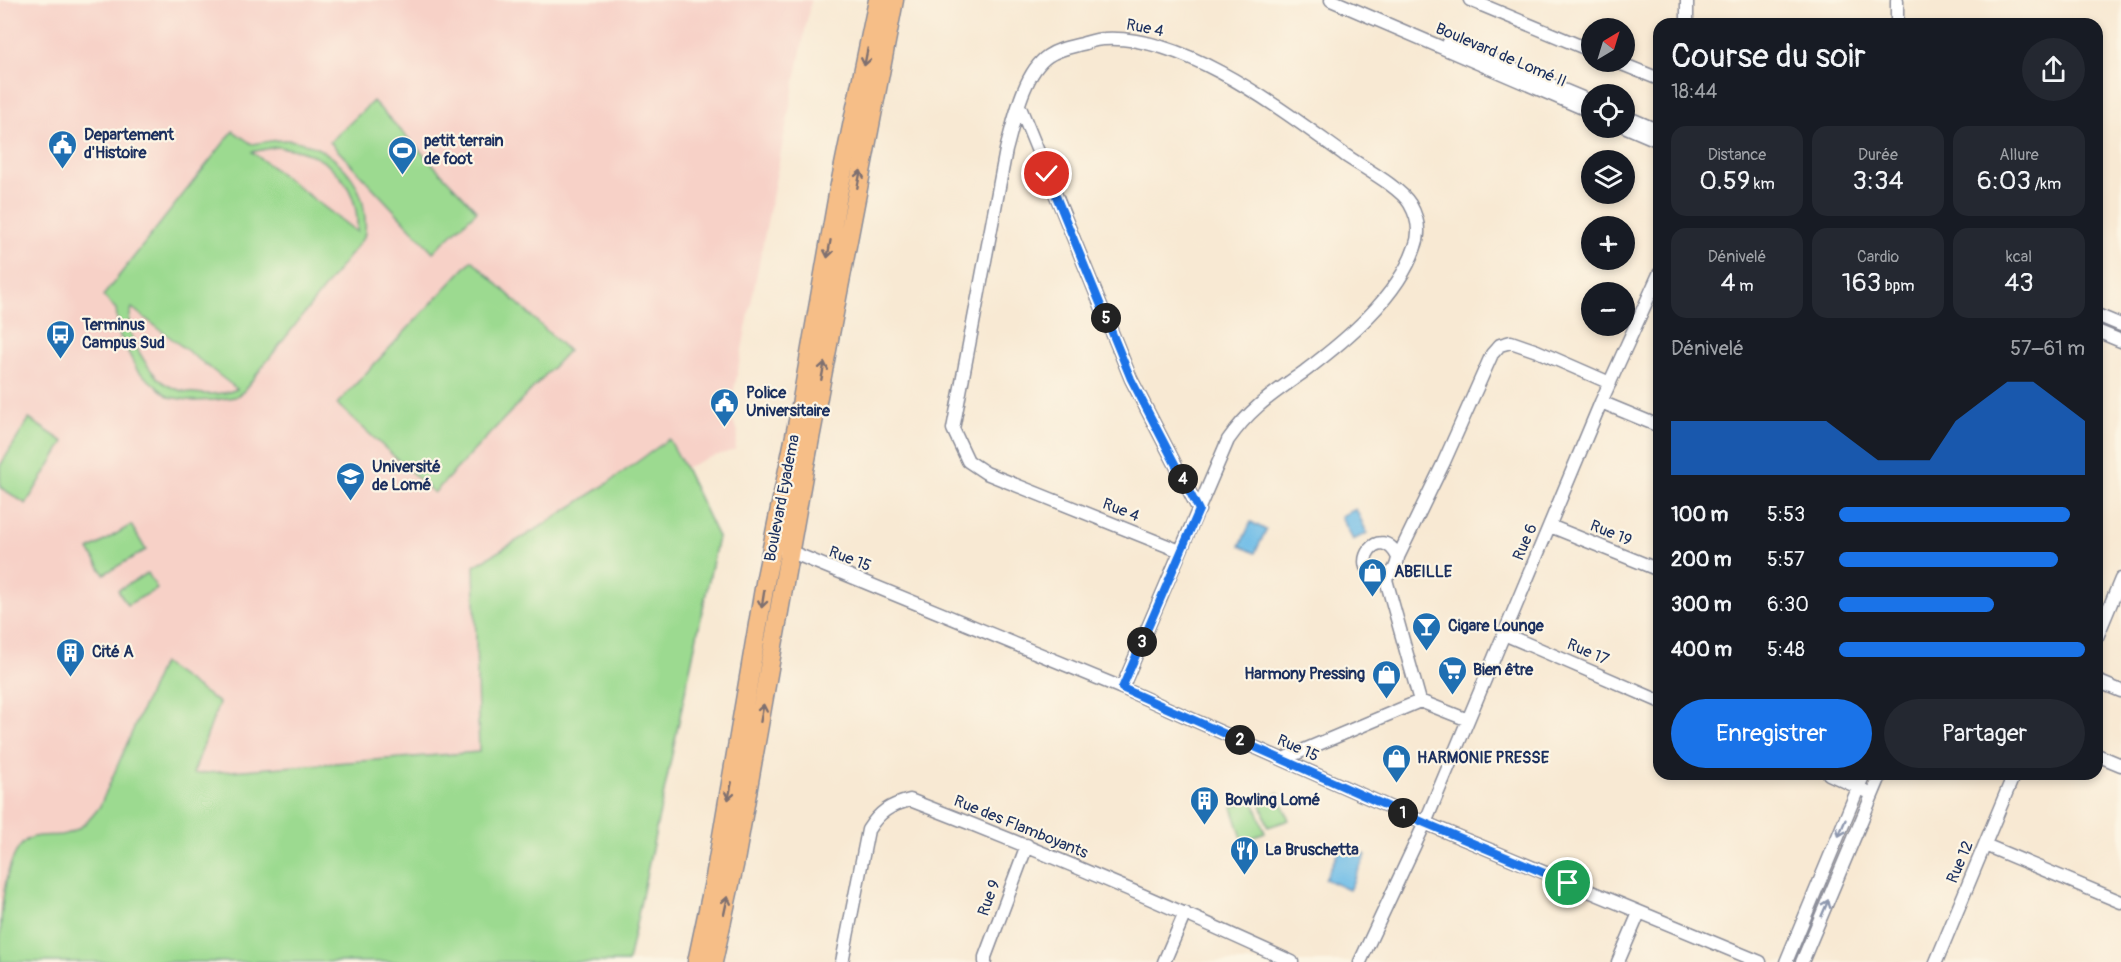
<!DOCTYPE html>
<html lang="fr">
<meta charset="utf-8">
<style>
body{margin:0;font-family:Pangolin,sans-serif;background:#242831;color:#f1f3f6;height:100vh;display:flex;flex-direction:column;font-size:22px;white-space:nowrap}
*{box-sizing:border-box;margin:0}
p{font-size:20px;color:#9ea1a6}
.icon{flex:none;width:33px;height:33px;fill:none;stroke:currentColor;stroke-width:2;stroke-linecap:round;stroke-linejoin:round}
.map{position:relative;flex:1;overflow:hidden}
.sheet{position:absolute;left:1653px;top:18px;width:450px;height:762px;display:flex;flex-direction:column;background:#171b24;border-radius:18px;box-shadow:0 3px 9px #0003}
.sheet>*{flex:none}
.needle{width:39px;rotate:38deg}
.fabs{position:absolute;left:1581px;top:18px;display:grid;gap:12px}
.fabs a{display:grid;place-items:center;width:54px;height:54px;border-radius:50%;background:#171b24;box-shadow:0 3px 9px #0003;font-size:30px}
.pin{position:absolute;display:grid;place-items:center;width:51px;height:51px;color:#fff;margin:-26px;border:3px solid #fff;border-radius:50%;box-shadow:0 2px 6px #0007}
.km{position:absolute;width:30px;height:30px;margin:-15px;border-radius:50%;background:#222;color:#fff;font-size:16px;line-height:30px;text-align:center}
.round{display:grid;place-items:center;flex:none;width:63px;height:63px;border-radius:32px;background:#242831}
.summary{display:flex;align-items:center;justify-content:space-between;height:102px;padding:0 18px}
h1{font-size:33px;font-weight:600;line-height:45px}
.metrics{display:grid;grid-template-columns:repeat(3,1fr);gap:9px;height:102px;padding:6px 18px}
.metrics div{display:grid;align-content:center;border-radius:15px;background:#242831;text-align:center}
.metrics b{font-size:26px;font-weight:600}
.metrics small{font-size:16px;font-weight:400}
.metrics p{font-size:16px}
.chart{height:168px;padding:12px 18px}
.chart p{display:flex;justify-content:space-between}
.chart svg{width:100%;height:108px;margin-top:6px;fill:#1a73e8;opacity:.7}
.action{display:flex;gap:12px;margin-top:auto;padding:12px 18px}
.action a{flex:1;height:69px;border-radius:36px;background:#1a73e8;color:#fff;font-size:24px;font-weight:600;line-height:69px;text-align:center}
.action a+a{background:#242831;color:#f1f3f6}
ul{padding:0 18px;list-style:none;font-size:20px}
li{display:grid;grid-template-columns:96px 72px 1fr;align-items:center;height:45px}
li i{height:15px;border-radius:8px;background:#1a73e8}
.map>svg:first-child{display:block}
.built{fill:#f7d1c7}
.green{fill:#9cda90;stroke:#5c8477;stroke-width:1.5;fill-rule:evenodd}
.water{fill:#6dbce7;stroke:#4476a2;stroke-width:1.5}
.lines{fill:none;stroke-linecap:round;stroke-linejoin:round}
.minor-casing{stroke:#8a8c98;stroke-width:15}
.highway-casing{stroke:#8a8c98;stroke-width:21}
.minor{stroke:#fff;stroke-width:12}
.highway{stroke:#f6be87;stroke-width:18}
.oneway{stroke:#7e6f70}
.oneway2{stroke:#8d97ae}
.route-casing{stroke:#fff;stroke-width:12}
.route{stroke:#1a73e8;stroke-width:8}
.labels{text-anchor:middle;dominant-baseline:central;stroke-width:4.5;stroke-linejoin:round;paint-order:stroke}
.street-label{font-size:16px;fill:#1b2f5e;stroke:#fcf5e5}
.poi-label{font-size:16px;font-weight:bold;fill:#1b2f5e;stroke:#fcf5e5;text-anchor:start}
</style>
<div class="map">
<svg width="2121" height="962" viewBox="0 0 2121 962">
<rect width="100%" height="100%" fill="#fcf5e5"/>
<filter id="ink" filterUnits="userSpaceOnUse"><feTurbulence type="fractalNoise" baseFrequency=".0167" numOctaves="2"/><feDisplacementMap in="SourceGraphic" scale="12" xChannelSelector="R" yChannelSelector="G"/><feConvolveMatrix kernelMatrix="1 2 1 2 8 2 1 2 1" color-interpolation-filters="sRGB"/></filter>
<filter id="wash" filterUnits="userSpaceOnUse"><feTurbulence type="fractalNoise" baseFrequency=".008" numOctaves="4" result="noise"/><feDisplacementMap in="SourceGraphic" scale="24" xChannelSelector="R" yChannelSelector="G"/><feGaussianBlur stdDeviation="1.35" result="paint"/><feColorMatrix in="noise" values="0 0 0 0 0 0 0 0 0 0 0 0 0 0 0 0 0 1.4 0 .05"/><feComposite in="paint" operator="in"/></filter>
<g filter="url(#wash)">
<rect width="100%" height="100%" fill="#f8e9d3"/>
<path class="built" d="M0 0H811L729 415 738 431 735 450 705 459 685 468 718 537 628 962H0Z"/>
<path class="green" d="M373 101 477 211 433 252 330 142Z
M233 131 252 144C266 142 281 138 295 141 329 147 359 175 364 209 365 219 367 228 364 237L243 392 235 397 215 400 194 401 169 397 137 370 119 334 116 309 103 296ZM276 147C325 150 360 182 357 232L252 152ZM132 308 237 389C220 397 184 395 167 385 152 377 135 348 130 331 128 324 130 314 132 308Z
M472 260 568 351 434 493 337 404Z
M29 419 64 442 26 504 0 487V466Z
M669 439 685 468 718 537 628 962H0C0 930 0 847 33 837 42 835 52 836 61 835 79 832 90 820 100 806L162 663 219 703 193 774 479 752 474 566 540 527 605 485Z
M131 525 146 550 104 574 89 550Z
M148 573 157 589 127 605 118 590Z
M1278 793 1289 820 1268 827 1260 801Z
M1253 799 1265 833 1243 841 1232 807Z"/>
<path class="water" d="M1356 509 1367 533 1353 540 1341 516Z
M1251 522 1266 530 1255 553 1240 546Z
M1342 845 1366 855 1349 890 1325 879Z"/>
</g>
<g filter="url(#ink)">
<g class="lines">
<defs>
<path id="minor" d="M1331 0 1592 112
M1470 0 1592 51
M1687 24V0
M1897 24V0
M1449 42 1592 102
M1617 62 1659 79
M1019 105 1131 379 1199 510
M1624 116 1659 131
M1624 126 1659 141
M2097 315 2121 325
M2097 331 2121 341
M1601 402 1659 426
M1550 526 1659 570
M784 549 1122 688 1425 823 1760 962
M1398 557C1379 520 1348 568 1377 576 1391 579 1397 568 1398 557L1443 464 1492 354 1500 345 1511 342 1537 351 1610 383
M1385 576 1420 701
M1504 634 1659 701
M2097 637 2121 579
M2097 681 2121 691
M1122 688 1228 440C1251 407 1273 394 1305 371 1346 340 1398 297 1415 247 1421 232 1418 218 1410 204 1400 187 1362 167 1345 155 1282 110 1185 34 1104 39 1096 39 1089 42 1082 44 1070 47 1058 49 1048 56 1023 73 1014 122 1006 150L953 429 968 461 986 473 1180 551
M2097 755 2121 765
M1283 759 1420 701 1468 720
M1829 774 1866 791
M1985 845 2121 902
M842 962 868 830C879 812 890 805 910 800 1040 850 1166 904 1292 962
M985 962V957L1027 845
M1164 962 1185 913
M1360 962 1425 823 1601 402 1659 274
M1618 962 1639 913
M1786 962 1864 774
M1802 962 1881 774
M1936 962 2014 774"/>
<path id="highway" d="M697 962 715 877 766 577 800 411 838 194 878 0
M713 962 735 861 804 470 894 0"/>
</defs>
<use href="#minor" class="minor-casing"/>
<use href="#highway" class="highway-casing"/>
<use href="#minor" class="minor"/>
<use href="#highway" class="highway"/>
</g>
<defs><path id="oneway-shaft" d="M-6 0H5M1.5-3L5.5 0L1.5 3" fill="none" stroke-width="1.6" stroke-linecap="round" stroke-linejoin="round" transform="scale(1.5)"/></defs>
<g class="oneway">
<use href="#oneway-shaft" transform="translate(866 57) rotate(101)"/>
<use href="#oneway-shaft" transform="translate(859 179) rotate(-79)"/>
<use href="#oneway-shaft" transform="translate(829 249) rotate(100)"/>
<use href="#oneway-shaft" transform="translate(823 371) rotate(-79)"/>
<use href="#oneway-shaft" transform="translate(763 599) rotate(99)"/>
<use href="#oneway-shaft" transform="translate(762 713) rotate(-80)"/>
<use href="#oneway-shaft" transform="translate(730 791) rotate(101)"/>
<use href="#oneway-shaft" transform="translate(726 905) rotate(-78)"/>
</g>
<g class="oneway2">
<use href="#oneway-shaft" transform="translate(1842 828) rotate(113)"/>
<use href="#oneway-shaft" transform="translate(1825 908) rotate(-67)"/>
</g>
</g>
<g class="lines" filter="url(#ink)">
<defs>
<path id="route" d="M1047 174 1131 379 1199 510 1122 688 1425 823 1568 883"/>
</defs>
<use href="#route" class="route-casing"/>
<use href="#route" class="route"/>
</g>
<defs>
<symbol id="civic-pin" viewBox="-11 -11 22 30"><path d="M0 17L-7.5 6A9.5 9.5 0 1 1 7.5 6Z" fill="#1f6fb2" stroke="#fcf5e5"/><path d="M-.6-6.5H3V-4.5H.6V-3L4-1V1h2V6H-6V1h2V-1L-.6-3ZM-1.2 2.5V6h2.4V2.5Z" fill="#fff"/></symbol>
<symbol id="stadium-pin" viewBox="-11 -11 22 30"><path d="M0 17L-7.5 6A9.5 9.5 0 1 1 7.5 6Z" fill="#1f6fb2" stroke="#fcf5e5"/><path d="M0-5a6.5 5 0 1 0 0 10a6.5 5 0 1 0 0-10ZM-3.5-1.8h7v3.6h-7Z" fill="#fff"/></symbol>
<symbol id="bus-pin" viewBox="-11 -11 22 30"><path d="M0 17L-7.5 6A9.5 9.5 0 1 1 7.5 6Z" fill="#1f6fb2" stroke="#fcf5e5"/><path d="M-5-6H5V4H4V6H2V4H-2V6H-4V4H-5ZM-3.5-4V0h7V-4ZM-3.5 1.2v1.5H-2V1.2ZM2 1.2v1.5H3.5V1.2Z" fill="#fff"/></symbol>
<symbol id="university-pin" viewBox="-11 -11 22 30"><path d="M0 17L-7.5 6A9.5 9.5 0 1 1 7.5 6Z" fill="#1f6fb2" stroke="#fcf5e5"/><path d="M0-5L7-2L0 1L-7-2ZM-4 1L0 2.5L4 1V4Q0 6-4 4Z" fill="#fff"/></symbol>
<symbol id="shop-pin" viewBox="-11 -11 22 30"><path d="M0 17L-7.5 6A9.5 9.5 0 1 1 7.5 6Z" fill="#1f6fb2" stroke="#fcf5e5"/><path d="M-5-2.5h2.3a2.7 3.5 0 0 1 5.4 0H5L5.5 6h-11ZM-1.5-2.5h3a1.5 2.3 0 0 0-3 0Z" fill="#fff"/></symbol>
<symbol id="bar-pin" viewBox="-11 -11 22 30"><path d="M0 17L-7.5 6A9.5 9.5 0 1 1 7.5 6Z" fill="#1f6fb2" stroke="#fcf5e5"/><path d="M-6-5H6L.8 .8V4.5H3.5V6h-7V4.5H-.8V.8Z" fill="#fff"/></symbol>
<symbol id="building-pin" viewBox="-11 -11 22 30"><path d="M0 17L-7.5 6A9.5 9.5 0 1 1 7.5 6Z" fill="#1f6fb2" stroke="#fcf5e5"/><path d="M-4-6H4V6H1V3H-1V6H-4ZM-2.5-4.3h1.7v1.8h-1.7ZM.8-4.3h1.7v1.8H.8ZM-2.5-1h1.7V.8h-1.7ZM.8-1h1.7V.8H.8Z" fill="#fff"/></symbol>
<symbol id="supermarket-pin" viewBox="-11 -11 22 30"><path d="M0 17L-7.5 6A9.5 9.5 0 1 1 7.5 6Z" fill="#1f6fb2" stroke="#fcf5e5"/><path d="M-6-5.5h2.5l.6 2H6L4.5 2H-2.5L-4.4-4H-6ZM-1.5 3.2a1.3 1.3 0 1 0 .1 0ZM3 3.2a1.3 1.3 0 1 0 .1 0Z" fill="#fff"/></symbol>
<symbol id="restaurant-pin" viewBox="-11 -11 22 30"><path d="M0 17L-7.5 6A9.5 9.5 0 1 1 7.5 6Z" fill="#1f6fb2" stroke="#fcf5e5"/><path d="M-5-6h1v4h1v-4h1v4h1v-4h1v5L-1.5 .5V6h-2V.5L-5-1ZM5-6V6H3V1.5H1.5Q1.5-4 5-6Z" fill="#fff"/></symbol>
</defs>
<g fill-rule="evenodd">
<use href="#civic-pin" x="46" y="128" width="33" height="45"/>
<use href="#stadium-pin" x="386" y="134" width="33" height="45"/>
<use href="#bus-pin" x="44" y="318" width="33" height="45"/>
<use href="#civic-pin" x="708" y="386" width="33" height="45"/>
<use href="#university-pin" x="334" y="460" width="33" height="45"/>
<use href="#shop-pin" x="1356" y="556" width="33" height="45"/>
<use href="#bar-pin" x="1410" y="610" width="33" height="45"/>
<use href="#building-pin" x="54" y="636" width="33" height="45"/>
<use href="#supermarket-pin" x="1436" y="654" width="33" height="45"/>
<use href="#shop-pin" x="1370" y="658" width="33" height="45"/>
<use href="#shop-pin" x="1380" y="742" width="33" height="45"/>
<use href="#building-pin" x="1188" y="784" width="33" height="45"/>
<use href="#restaurant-pin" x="1228" y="834" width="33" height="45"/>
</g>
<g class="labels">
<g class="street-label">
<text transform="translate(1145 28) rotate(11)">Rue 4</text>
<text transform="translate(1501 55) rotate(23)">Boulevard de Lomé II</text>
<text transform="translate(782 498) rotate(-79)">Boulevard Eyadema</text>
<text transform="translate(1121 510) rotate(21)">Rue 4</text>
<text transform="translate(1611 533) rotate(22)">Rue 19</text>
<text transform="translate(1525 542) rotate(-67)">Rue 6</text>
<text transform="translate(850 559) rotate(21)">Rue 15</text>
<text transform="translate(1588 652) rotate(23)">Rue 17</text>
<text transform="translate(1298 748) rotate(24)">Rue 15</text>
<text transform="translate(1021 827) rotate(22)">Rue des Flamboyants</text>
<text transform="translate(1960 862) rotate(-67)">Rue 12</text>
<text transform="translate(989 898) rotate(-70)">Rue 9</text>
</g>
<g class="poi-label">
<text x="84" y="135">Departement<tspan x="84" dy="18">d'Histoire</tspan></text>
<text x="424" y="141">petit terrain<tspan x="424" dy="18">de foot</tspan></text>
<text x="82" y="325">Terminus<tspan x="82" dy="18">Campus Sud</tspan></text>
<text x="746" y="393">Police<tspan x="746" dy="18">Universitaire</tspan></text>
<text x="372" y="467">Université<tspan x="372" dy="18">de Lomé</tspan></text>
<text x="1394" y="572">ABEILLE</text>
<text x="1448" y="626">Cigare Lounge</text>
<text x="92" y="652">Cité A</text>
<text x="1473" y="670">Bien être</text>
<text x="1365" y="674" text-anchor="end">Harmony Pressing</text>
<text x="1417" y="758">HARMONIE PRESSE</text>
<text x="1225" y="800">Bowling Lomé</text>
<text x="1265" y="850">La Bruschetta</text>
</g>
</g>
</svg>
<div class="fabs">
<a><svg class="needle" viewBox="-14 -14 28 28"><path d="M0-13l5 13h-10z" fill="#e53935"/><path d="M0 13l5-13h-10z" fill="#9ea1a6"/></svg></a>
<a><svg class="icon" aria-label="locate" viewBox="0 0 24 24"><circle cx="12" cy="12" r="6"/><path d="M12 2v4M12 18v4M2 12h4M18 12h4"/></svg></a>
<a><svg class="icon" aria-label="layers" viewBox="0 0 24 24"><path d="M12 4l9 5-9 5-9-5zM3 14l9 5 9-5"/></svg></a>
<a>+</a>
<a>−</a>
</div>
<div class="pin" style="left:1568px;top:883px;background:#1e9e55"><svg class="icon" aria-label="arrive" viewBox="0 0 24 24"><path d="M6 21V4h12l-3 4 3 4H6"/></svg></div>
<div class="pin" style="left:1047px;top:174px;background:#d93025"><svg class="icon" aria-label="check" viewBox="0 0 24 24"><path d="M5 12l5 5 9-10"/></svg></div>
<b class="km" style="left:1403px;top:813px">1</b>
<b class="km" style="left:1240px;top:740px">2</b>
<b class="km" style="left:1142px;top:642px">3</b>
<b class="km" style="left:1183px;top:479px">4</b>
<b class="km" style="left:1106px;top:318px">5</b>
<section class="sheet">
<div class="summary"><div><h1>Course du soir</h1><p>18:44</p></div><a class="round"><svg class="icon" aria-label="share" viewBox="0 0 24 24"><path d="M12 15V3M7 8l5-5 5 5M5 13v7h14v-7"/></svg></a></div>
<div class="metrics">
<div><p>Distance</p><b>0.59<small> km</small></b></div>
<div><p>Durée</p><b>3:34</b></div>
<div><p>Allure</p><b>6:03<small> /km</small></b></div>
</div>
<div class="metrics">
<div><p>Dénivelé</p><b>4<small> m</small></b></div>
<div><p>Cardio</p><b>163<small> bpm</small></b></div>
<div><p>kcal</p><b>43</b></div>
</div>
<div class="chart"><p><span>Dénivelé</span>57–61 m</p>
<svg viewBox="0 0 160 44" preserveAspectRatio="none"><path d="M0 44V22L10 22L20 22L30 22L40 22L50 22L60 22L70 30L80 38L90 38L100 38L110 22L120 14L130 6L140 6L150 14L160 22V44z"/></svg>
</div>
<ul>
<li><b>100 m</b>5:53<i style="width:94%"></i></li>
<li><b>200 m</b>5:57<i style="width:89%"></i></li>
<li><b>300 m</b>6:30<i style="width:63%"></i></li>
<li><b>400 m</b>5:48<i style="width:100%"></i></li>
</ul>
<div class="action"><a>Enregistrer</a><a>Partager</a></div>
</section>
</div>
